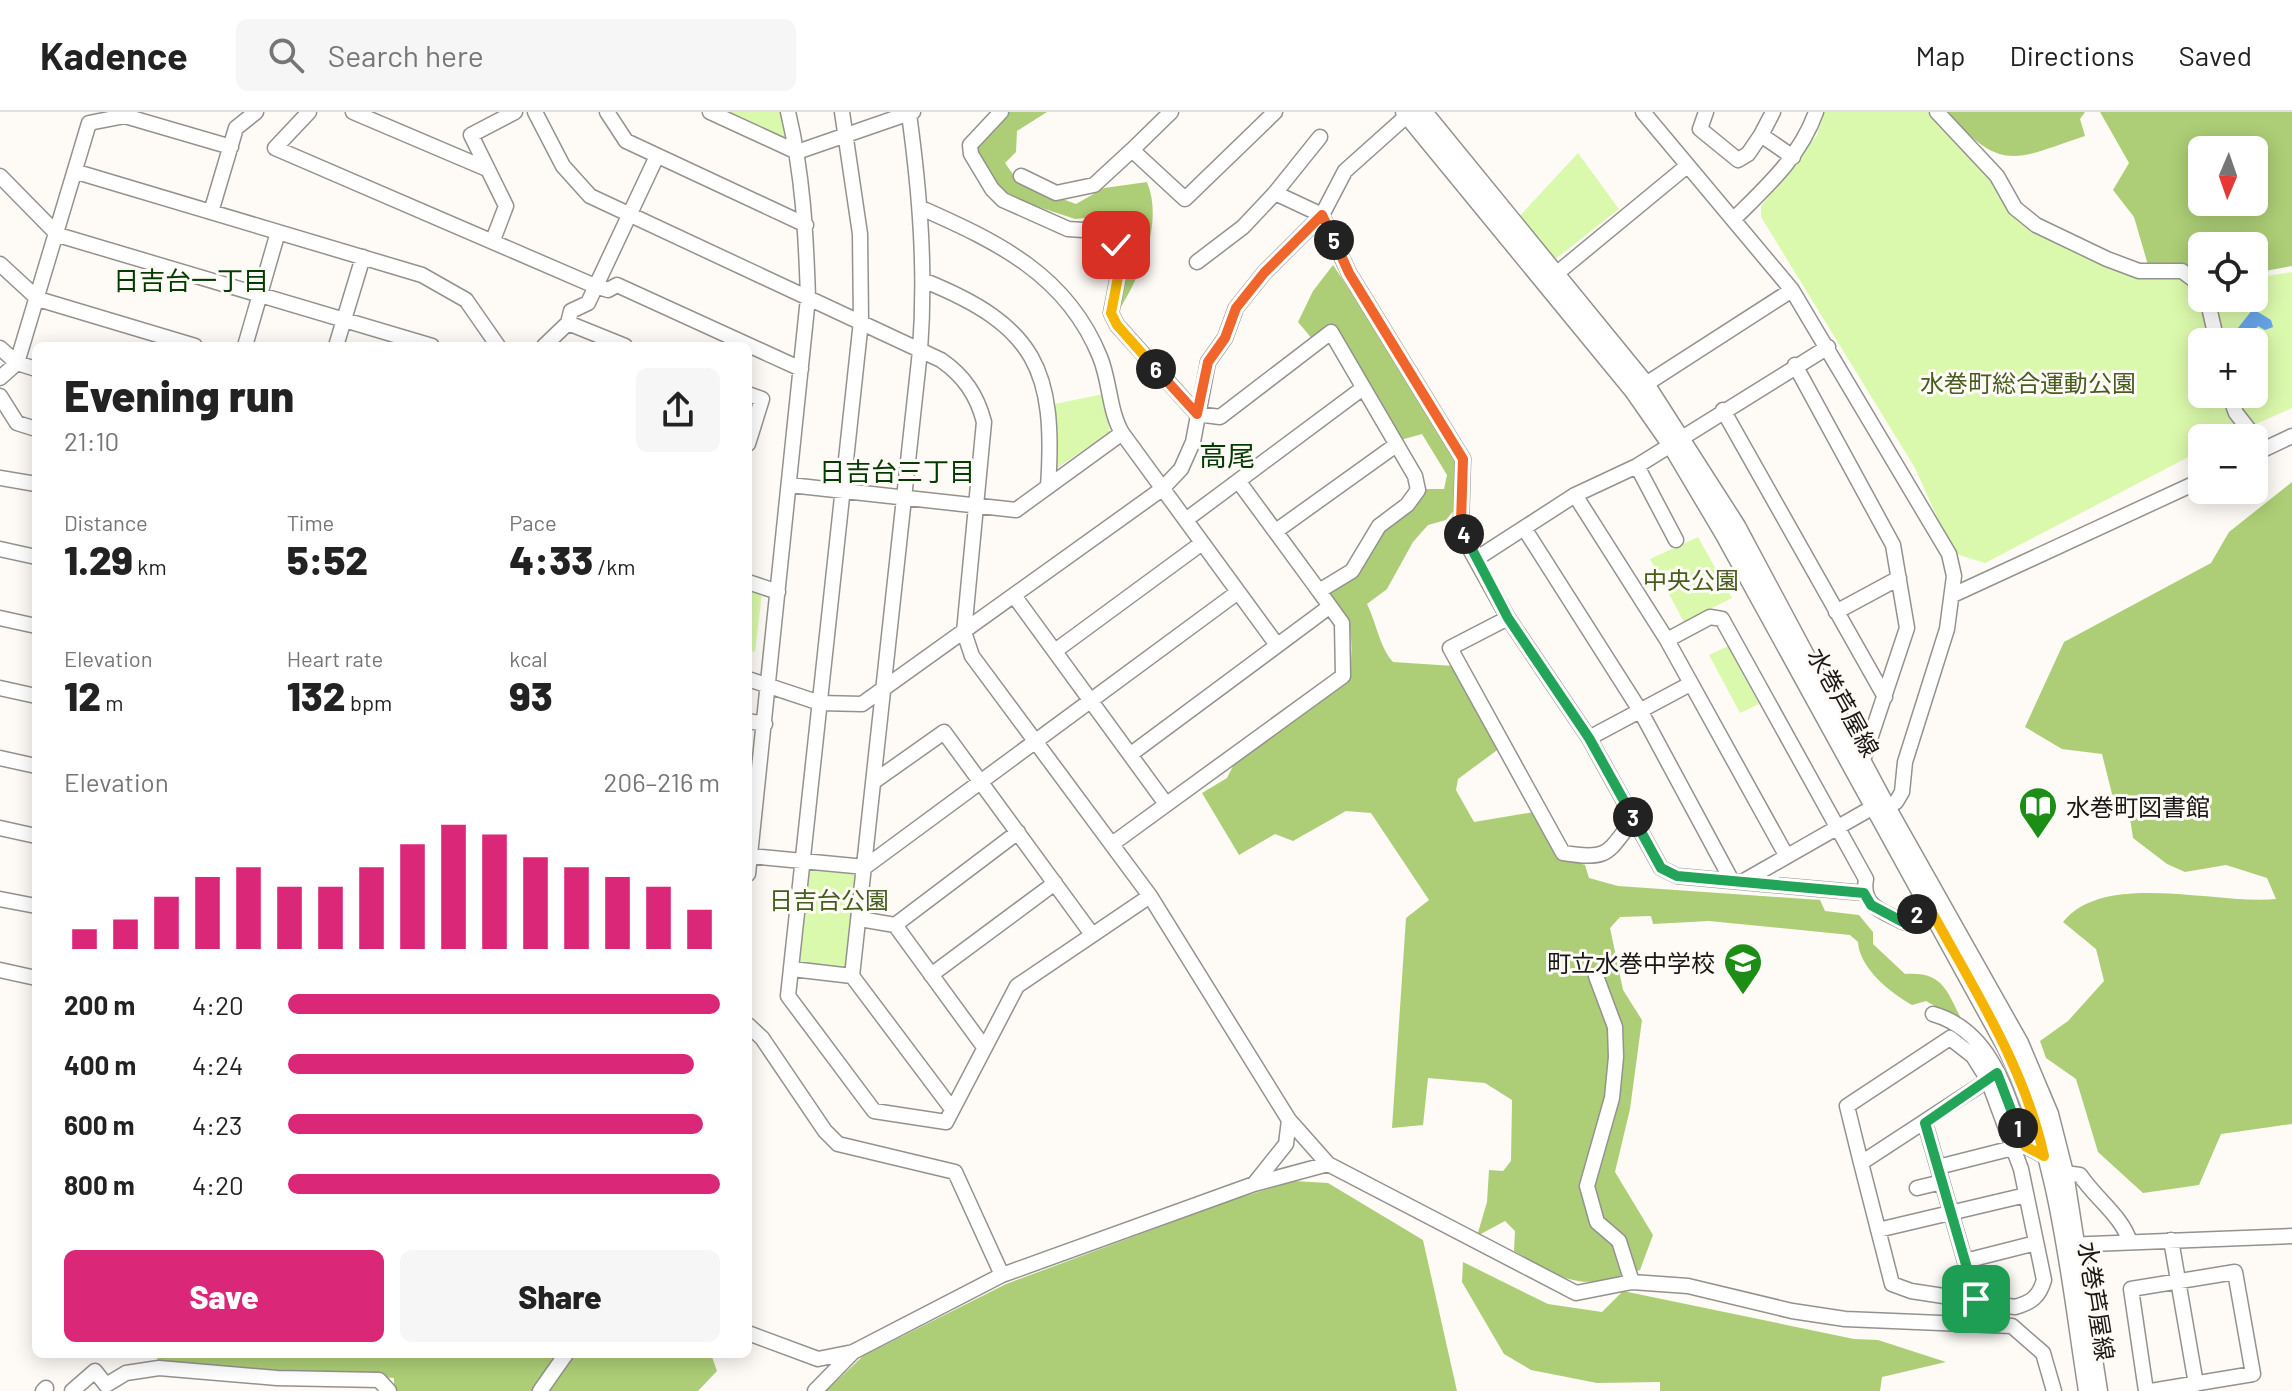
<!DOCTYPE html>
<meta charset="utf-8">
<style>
body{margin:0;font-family:Barlow,"Noto Sans JP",sans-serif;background:#f6f6f6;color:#222;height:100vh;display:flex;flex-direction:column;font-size:30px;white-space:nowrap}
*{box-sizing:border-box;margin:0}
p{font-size:26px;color:#767676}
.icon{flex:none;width:44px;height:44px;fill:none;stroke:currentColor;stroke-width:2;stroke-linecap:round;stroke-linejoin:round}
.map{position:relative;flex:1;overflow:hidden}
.sheet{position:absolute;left:32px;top:230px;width:720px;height:1016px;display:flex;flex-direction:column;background:#fff;border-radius:12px;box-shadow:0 4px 20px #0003}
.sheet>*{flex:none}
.needle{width:52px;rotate:182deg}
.fabs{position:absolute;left:2188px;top:24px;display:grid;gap:16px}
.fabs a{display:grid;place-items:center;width:80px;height:80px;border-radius:12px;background:#fff;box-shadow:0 4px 20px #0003;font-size:40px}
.pin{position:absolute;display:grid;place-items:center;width:68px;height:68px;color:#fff;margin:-34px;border-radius:16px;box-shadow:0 4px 12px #0006}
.km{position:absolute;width:40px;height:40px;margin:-20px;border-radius:50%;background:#222;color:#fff;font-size:22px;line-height:40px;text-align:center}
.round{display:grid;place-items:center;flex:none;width:84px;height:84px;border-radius:12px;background:#f6f6f6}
.headline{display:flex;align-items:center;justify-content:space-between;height:136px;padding:0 32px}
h1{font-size:44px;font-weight:800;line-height:60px}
.figures{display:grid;grid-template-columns:repeat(3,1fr);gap:12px;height:136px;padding:8px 32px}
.figures div{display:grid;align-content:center}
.figures b{font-size:40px;font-weight:800}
.figures small{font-size:22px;font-weight:400}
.figures p{font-size:22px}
.chart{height:224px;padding:16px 32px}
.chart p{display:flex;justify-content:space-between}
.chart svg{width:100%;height:144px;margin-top:8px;stroke:#db2777;stroke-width:6}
.cta{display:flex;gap:16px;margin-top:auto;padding:16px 32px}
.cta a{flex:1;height:92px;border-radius:12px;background:#db2777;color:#fff;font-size:32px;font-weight:800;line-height:92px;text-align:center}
.cta a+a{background:#f6f6f6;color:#222}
ul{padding:0 32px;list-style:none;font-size:26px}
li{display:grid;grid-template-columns:128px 96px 1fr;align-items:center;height:60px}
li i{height:20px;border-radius:10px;background:#db2777}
header{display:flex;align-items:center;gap:48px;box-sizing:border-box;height:112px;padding:0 40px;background:#fff;border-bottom:2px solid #e0e0e0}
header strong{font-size:38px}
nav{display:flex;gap:44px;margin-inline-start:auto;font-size:28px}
.search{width:560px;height:72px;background:#f6f6f6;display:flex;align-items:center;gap:20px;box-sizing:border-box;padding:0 28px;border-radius:12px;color:#767676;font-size:30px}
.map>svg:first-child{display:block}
.green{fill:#dbf9ac;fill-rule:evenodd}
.forest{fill:#adce76;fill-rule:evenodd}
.water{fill:#67a6eb}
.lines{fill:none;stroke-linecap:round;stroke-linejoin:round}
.minor-casing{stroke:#94928e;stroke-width:17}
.major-casing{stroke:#94928e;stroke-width:19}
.minor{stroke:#fff;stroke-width:14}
.major{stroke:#fff;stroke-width:16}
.split-1-casing{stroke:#fff;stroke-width:16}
.split-2-casing{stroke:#fff;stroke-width:16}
.split-3-casing{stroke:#fff;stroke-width:16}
.split-4-casing{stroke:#fff;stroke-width:16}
.split-5-casing{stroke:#fff;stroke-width:16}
.split-6-casing{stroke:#fff;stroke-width:16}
.split-7-casing{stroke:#fff;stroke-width:16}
.split-1{stroke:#22a559;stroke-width:10}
.split-2{stroke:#f5b400;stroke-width:10}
.split-3{stroke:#22a559;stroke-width:10}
.split-4{stroke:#22a559;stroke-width:10}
.split-5{stroke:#f0652b;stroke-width:10}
.split-6{stroke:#f0652b;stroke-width:10}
.split-7{stroke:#f5b400;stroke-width:10}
.labels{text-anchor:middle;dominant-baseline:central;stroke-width:6;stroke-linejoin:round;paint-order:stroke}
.park-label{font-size:24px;fill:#475c1f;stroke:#fefbf7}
.street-label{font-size:24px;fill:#191816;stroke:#fefbf7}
.poi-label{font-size:24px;fill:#191816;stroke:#fefbf7;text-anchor:start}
.neighbourhood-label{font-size:26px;fill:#053b03;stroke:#fefbf7}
.quarter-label{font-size:28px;fill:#053b03;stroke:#fefbf7}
</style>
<header>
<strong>Kadence</strong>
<div class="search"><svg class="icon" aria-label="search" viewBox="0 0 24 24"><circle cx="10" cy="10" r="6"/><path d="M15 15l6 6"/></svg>Search here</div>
<nav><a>Map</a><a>Directions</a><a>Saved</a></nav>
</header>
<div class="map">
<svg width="2292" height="1279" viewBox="0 0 2292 1279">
<rect width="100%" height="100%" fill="#fefbf7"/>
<path class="green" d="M729 0H780L786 27Z
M1824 0H1928L1990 67 2008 99 2031 120 2138 167 2181 166 2202 176V186H2254V166L2292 160V296L2225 326H2202V338L1985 451 1953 441 1915 356 1761 105V94L1817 23ZM2202 230H2254V282H2202Z
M1578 41 1619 97 1548 153 1515 109Z
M1103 282 1110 320 1057 356 1055 292Z
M1698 425 1732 486 1684 510 1650 447Z
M748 477 762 481 755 540 748 538Z
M1728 534 1759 592 1740 601 1709 543Z
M807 757 857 763 845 855 800 851Z"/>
<path class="forest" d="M1006 0H1047L1017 19 1016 40 1005 51 1019 71 1076 92 1104 76 1147 70C1164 111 1140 164 1118 200 1119 168 1140 134 1130 102L1075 107 1005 84 975 38 977 31Z
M1948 0H2085L2080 7 2085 24C2016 47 2001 62 1948 0Z
M2100 0H2292V154L2254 161V134H2202V169L2148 153 2134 105 2113 78 2129 51ZM2202 38H2254V90H2202Z
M1333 153 1445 320 1460 349 1456 396 1446 408 1428 413 1413 430 1387 477 1367 492C1376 510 1380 536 1393 550L1454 554 1500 636 1458 667 1456 678 1474 710 1534 700 1560 744 1585 753 1589 766 1618 774 1820 788 1825 799 1859 803 1873 820V832L1905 862C1944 859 1947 880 1963 910L1926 889 1912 893C1890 881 1859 855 1858 830L1850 823 1709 809 1653 812 1651 804 1620 805 1610 816 1623 878 1642 908 1630 997 1615 1060 1653 1123 1640 1158C1579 1180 1568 1170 1514 1139L1515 1119 1505 1109 1477 1124 1487 1090 1489 1058 1503 1059 1511 1049 1512 988 1485 971 1428 966 1423 1013 1392 1016 1406 806 1429 788 1371 701 1346 699 1293 729 1275 722 1239 743 1202 681 1227 666 1235 650 1350 568C1352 524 1356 517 1329 482L1354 462 1383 416 1422 377H1444L1447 363 1422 322 1397 329 1335 214 1313 228 1298 210 1313 179Z
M2292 370V1012L2221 1022 2199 1073 2143 1081 2098 1040 2076 967 2046 946 2040 929 2068 909 2104 869 2096 837 2063 810C2104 758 2217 793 2276 787L2267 766 2226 753 2185 760 2167 752 2133 726 2130 706 2112 682 2102 642 2062 637 2025 615 2064 530 2211 451 2229 420Z
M1294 1069 1328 1071 1423 1128 1457 1279H826L863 1244 1006 1172 1232 1088Z
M1463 1150 1548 1192 1602 1200 1623 1179 1854 1227 1878 1228 1946 1250 1882 1265 1880 1279H1660V1270L1597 1271 1531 1258 1504 1242 1462 1170Z
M155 1242H711L717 1259 698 1279H394V1266L160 1252Z"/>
<path class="water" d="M2253 197 2271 208 2273 215 2265 218 2258 214 2245 230H2237L2234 221Z"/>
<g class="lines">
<defs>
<path id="minor" d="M309 0 275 36 595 174 608 178 617 173 801 257
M353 0 487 57
M535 0 563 54 590 84 941 248C964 264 977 283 984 310L964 520 972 544 1150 784 1289 1008 1328 1052 1576 1181 1632 1170 1688 1174 1792 1199 1845 1207 2012 1214 2043 1241 2054 1279
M607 0 626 29 806 113
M710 0 797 40 913 0
M842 0 860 122 861 209 788 884 874 999 946 1010 1017 874 1150 784
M1001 0 970 33 971 42 992 77 1003 88 1068 117 1114 120 1119 160 1111 201 1117 213 1197 302 1220 305 1331 220 1415 364 1418 378 1407 393 1379 414 1352 459 1319 479 1342 511 1343 564 1112 732
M1706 0 1700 17 1738 48 1748 42 1761 23
M1773 0 1761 23 1793 45
M1937 0 1997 64 2015 96 2036 113 2107 147 2139 159H2182L2202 174
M909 2C920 82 926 158 920 239L852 864 952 997
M1132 38 1171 0
M77 60 422 163 466 188 498 234
M0 64 58 123 432 234
M1021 64 1056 81 1094 73 1132 38 1185 87 1275 0
M1275 81 1320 25
M921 96C998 130 1067 163 1100 245 1110 269 1109 299 1122 321L1277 533
M211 100 236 16 256 0
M1734 107C1767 74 1800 45 1816 0
M493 128 506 94 471 23 515 0
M1197 150 1243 115 1275 81 1322 103 1349 161 1463 347 1461 410 1467 432 1508 506 1589 626 1661 756 1677 764 1742 770 1875 694 1887 695 1896 690 1902 680 1905 650 1947 517 1954 464 1949 442 1792 178 1643 0
M0 152 38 187 195 234
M1556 162 1687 54
M925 169C1036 214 1056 258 1048 375
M2207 186 2217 230
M568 211 625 234
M245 234 278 120
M336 234 363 145
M544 234 568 211 571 199 588 191 657 44
M0 236 17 251 36 257
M1795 253 1893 433 1907 516 1863 648
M0 266 17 251 89 11 125 4 231 35
M1646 272 1792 178
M748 282 762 287 748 332
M2229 282 2236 301 2264 337
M0 284 17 311 36 317
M1723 298 1885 585
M2254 342 2292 324
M1637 354 1676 428
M0 366 36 372
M1239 370 1319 479
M790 373 1016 398 1122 321
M1575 383 1667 528 1786 743
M1187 407 1363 276
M1524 416 1641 600 1732 769
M1276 419 1396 333
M0 437 36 445
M1476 447 1575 383 1637 354 1828 235
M748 470 778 480
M1953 483 2202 368
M1015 485 1166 692
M1836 500 1899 466
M0 506 36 514
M1508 506 1450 536 1563 741C1610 748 1606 742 1634 707
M1667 528 1710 505 1722 507 1866 767C1861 794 1882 799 1903 810L1929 795
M1055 539 1202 431
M748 567 820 591 862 592 1162 377 1181 357 1193 330 1208 250 1225 226 1236 196 1264 161 1322 103 1345 59 1411 0
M0 576 36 584
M748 609 765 612
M1589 626 1690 572
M1131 642 1329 495
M0 646 36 654
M876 668 944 620 1091 821
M0 716 36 724
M750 744 865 755 1238 480
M748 762 808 186C806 123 803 62 788 0
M1742 770 1864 781
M0 787 36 794
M860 807 895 813 1018 720
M895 813 984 935
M792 857 852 864
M0 858 36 866
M931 863 1055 771
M1596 864 1615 915 1616 945 1612 986 1587 1074 1597 1110 1619 1129 1632 1170
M1933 902C1992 919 2007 981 2025 1034L2044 1044 2065 1061 2080 1063C2096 1087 2121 1103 2130 1130
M748 913 762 926 825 1019 838 1032 955 1060 1002 1163
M1988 968 2021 1057 2044 1168C2039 1185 2032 1190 2015 1195L1911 1179 1892 1172 1861 1051Z
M1925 1011 1976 1187
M1861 1051 1847 994 1950 926 1973 944 1988 968 1994 964
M1938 1055 2013 1036
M1254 1072 1286 1032 1289 1008
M1917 1076 1942 1070
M1878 1118 2026 1083
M2171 1128 2196 1272
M2065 1133 2292 1124
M1965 1149 2036 1131
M748 1221 818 1247 853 1240
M43 1279 46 1276
M72 1279 95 1259 106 1273 126 1261 159 1256 277 1266 379 1268 389 1279
M540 1279 566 1242
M815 1279 853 1240 1002 1163 1254 1072 1328 1052
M2146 1279 2131 1177 2235 1160 2253 1262 2151 1279"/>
<path id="major" d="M1404 0 1633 279 1670 332 1724 423 2006 936C2059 1040 2069 1165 2087 1279
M1424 0 1646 272 1737 414 1887 695 2020 931 2050 1002 2065 1061 2099 1279"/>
</defs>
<use href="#minor" class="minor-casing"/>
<use href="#major" class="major-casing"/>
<use href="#minor" class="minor"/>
<use href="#major" class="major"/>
</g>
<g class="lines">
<defs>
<path id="split-1" d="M1976 1187 1925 1011 1997 961 2018 1016"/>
<path id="split-2" d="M1917 802 1929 795C1973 876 2024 953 2044 1044L2025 1034 2018 1016"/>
<path id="split-3" d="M1633 705 1661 756 1677 764 1864 781 1871 793 1903 810 1917 802"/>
<path id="split-4" d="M1464 422 1508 506 1589 626 1633 705"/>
<path id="split-5" d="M1334 128 1349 161 1463 347 1461 410 1464 422"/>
<path id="split-6" d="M1156 257 1197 302 1208 250 1225 226 1236 196 1264 161 1322 103 1334 128"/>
<path id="split-7" d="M1116 133 1119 160 1111 201 1117 213 1156 257"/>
</defs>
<use href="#split-1" class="split-1-casing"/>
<use href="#split-2" class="split-2-casing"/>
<use href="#split-3" class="split-3-casing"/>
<use href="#split-4" class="split-4-casing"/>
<use href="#split-5" class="split-5-casing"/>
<use href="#split-6" class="split-6-casing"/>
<use href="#split-7" class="split-7-casing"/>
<use href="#split-1" class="split-1"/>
<use href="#split-2" class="split-2"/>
<use href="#split-3" class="split-3"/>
<use href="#split-4" class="split-4"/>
<use href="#split-5" class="split-5"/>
<use href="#split-6" class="split-6"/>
<use href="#split-7" class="split-7"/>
</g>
<defs>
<symbol id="library-pin" viewBox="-11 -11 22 30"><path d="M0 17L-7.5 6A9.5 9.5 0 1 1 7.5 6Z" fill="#1c8e16" stroke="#fefbf7"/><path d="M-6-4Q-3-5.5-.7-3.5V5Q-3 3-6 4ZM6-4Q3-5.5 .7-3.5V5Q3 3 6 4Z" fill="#fff"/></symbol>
<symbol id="school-pin" viewBox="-11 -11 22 30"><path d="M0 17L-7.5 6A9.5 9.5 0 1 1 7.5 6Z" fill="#1c8e16" stroke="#fefbf7"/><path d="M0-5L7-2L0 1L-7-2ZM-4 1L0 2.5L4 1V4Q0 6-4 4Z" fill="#fff"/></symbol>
</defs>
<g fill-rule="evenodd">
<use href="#library-pin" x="2016" y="672" width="44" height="60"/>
<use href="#school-pin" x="1721" y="828" width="44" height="60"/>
</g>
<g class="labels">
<g class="park-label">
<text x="2028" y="270">水巻町総合運動公園</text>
<text x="1691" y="467">中央公園</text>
<text x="829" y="787">日吉台公園</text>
</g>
<g class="street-label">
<text transform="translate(1844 590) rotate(61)">水巻芦屋線</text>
<text transform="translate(2097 1189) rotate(81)">水巻芦屋線</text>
</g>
<g class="poi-label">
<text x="2066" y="694">水巻町図書館</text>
<text x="1715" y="850" text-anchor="end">町立水巻中学校</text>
</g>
<g class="neighbourhood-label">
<text x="191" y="167">日吉台一丁目</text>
<text x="897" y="358">日吉台三丁目</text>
</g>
<g class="quarter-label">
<text x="1227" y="343">高尾</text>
</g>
</g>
</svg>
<div class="fabs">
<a><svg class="needle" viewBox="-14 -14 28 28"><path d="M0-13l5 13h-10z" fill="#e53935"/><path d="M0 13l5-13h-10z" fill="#767676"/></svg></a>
<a><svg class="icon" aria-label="locate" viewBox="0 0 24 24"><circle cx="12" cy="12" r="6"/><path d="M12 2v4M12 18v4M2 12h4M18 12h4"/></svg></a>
<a>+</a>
<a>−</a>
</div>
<div class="pin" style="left:1976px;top:1187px;background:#1e9e55"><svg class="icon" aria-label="arrive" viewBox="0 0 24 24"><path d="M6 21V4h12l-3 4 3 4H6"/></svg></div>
<div class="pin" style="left:1116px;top:133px;background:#d93025"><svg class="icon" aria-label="check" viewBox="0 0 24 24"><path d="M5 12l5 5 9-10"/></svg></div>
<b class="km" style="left:2018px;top:1016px">1</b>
<b class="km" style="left:1917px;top:802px">2</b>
<b class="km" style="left:1633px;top:705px">3</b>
<b class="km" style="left:1464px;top:422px">4</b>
<b class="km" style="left:1334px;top:128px">5</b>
<b class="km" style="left:1156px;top:257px">6</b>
<section class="sheet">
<div class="headline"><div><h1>Evening run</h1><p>21:10</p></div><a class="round"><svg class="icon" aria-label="share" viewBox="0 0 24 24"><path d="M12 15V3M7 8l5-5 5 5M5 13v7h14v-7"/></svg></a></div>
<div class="figures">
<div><p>Distance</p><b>1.29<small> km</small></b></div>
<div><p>Time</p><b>5:52</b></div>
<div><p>Pace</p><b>4:33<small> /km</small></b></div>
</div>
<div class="figures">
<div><p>Elevation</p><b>12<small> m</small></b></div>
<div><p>Heart rate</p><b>132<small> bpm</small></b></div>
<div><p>kcal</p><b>93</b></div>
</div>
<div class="chart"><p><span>Elevation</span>206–216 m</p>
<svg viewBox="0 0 160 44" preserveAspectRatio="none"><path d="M5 44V38M15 44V35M25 44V28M35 44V22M45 44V19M55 44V25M65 44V25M75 44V19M85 44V12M95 44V6M105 44V9M115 44V16M125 44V19M135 44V22M145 44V25M155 44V32"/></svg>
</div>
<ul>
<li><b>200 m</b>4:20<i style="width:100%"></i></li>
<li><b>400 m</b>4:24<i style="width:94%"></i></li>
<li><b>600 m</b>4:23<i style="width:96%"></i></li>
<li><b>800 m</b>4:20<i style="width:100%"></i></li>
</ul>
<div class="cta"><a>Save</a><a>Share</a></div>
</section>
</div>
